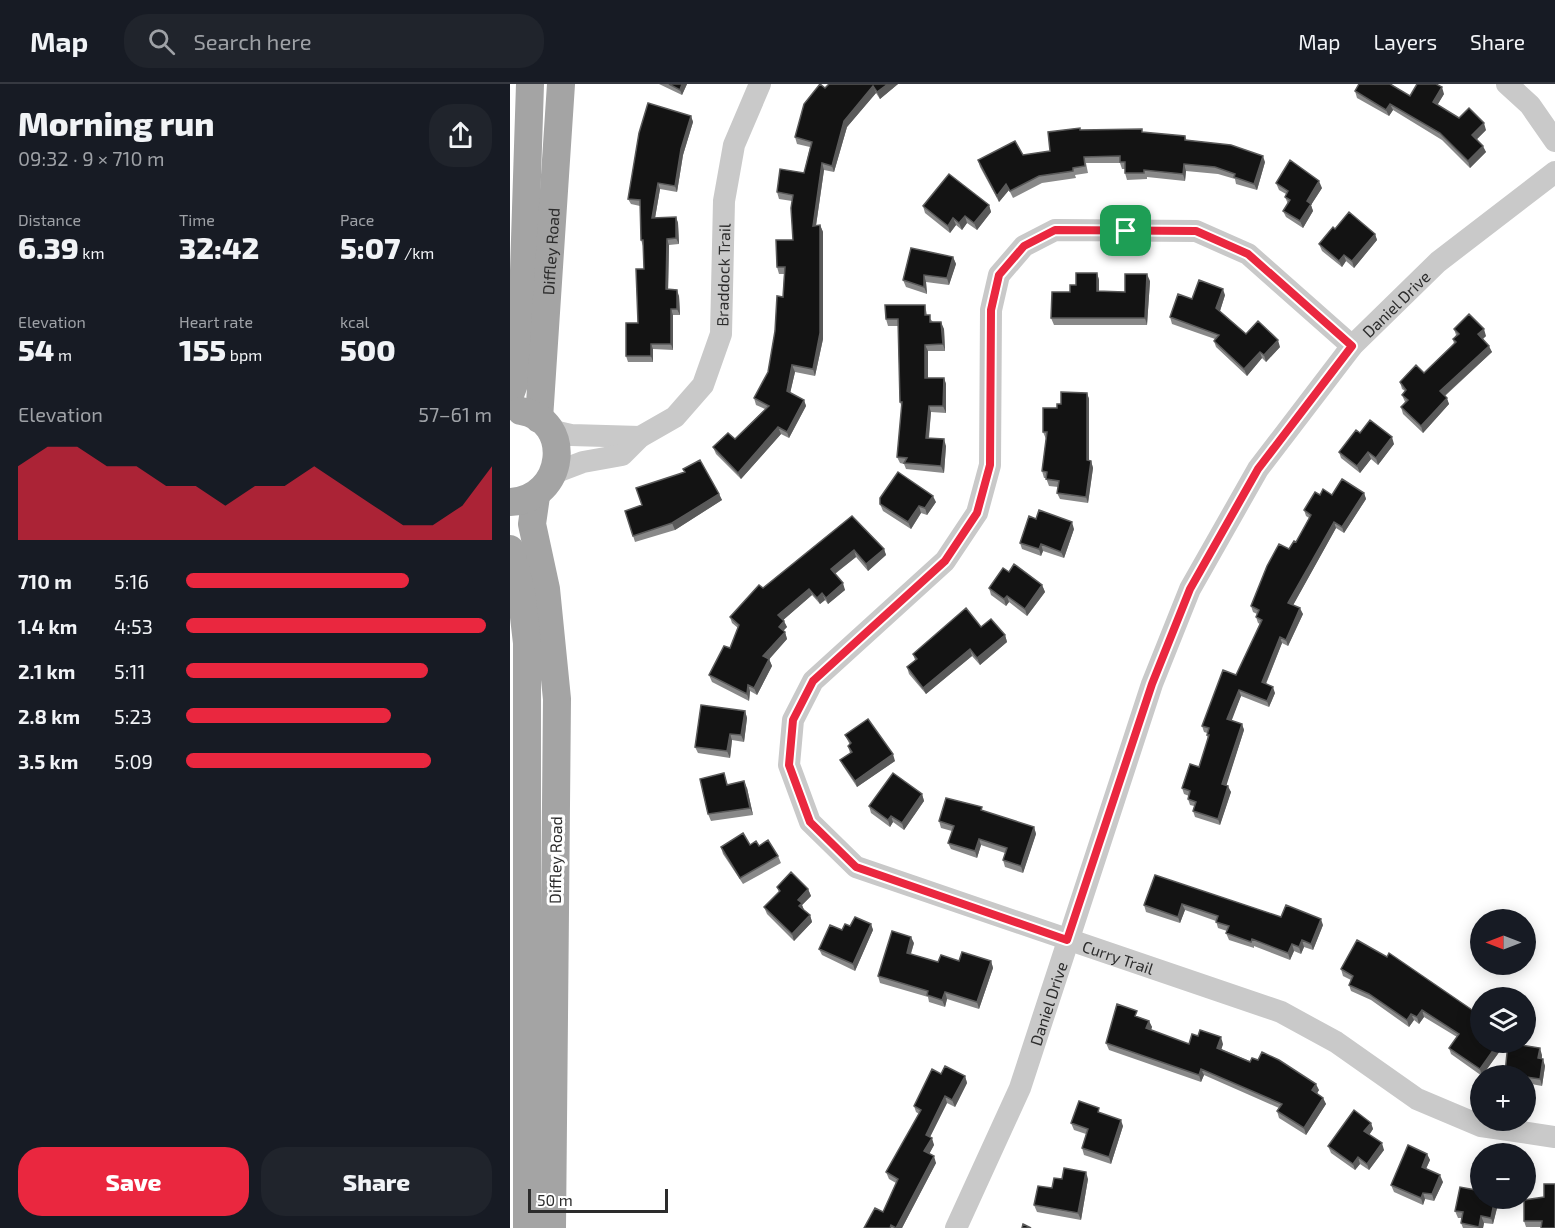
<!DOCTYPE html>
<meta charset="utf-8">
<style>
body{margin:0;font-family:"Exo 2",sans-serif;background:#20242c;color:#f1f3f6;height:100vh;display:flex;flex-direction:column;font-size:22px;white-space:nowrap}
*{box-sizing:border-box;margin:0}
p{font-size:20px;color:#9ea1a6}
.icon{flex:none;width:33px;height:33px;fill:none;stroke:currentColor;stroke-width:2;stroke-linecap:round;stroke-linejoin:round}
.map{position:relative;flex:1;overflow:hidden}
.details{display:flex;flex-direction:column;background:#171b24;width:510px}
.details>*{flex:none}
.needle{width:39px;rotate:270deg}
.controls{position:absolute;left:960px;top:825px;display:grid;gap:12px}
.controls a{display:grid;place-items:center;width:66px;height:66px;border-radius:50%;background:#171b24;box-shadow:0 3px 15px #0003;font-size:30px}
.scale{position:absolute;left:18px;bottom:15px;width:140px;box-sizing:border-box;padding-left:6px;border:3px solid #2c2c2c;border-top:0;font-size:16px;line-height:21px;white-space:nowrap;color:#2c2c2c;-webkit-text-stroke:4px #fff;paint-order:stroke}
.pin{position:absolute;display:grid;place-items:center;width:51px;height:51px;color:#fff;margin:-26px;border-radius:12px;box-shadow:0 3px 9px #0006}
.round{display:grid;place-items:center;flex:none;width:63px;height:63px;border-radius:24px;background:#20242c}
.summary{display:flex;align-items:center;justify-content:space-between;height:102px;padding:0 18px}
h1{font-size:33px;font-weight:800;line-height:45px}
.figures{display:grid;grid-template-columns:repeat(3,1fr);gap:9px;height:102px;padding:6px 18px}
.figures div{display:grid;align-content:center}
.figures b{font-size:30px;font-weight:800}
.figures small{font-size:16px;font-weight:400}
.figures p{font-size:16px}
.chart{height:168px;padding:12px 18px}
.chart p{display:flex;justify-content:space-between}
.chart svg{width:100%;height:108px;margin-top:6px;fill:#ea273f;opacity:.7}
.button{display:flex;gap:12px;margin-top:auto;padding:12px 18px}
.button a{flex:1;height:69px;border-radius:24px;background:#ea273f;color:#fff;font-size:24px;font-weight:800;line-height:69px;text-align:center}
.button a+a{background:#20242c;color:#f1f3f6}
ul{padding:0 18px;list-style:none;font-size:20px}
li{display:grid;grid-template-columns:96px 72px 1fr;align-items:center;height:45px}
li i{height:15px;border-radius:8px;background:#ea273f}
header{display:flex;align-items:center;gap:36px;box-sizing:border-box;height:84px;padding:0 30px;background:#171b24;border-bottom:2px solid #363941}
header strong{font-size:28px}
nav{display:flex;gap:33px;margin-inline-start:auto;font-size:21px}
.search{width:420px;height:54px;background:#20242c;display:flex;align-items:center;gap:15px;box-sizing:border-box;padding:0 21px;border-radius:24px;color:#9ea1a6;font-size:22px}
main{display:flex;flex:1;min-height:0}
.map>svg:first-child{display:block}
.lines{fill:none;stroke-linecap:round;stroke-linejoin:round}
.minor{stroke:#c9c9c9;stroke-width:22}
.major{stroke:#a4a4a4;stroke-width:28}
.wall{fill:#898989}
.shaded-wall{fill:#5a5a5a}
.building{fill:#131313;stroke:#5a5a5a;stroke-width:1.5}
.route-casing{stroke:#fff;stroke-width:12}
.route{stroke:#ea273f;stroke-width:8}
.labels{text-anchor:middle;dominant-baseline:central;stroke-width:6;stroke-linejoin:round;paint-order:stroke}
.street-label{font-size:16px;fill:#2c2c2c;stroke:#fff}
</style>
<header>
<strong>Map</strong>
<div class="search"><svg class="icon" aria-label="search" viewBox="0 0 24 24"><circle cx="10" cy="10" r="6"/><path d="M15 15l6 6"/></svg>Search here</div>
<nav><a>Map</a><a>Layers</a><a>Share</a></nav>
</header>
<main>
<section class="details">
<div class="summary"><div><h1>Morning run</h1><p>09:32 · 9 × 710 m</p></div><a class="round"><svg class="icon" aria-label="share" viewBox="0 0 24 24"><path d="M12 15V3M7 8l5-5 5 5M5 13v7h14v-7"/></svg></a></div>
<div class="figures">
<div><p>Distance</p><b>6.39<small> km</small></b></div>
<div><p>Time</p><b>32:42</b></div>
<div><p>Pace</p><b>5:07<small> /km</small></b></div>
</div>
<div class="figures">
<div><p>Elevation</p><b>54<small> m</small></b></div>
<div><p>Heart rate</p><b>155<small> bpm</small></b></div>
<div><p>kcal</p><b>500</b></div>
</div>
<div class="chart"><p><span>Elevation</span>57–61 m</p>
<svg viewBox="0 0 160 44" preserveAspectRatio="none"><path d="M0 44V14L10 6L20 6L30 14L40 14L50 22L60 22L70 30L80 22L90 22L100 14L110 22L120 30L130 38L140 38L150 30L160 14V44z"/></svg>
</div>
<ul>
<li><b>710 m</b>5:16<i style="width:73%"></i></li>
<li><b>1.4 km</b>4:53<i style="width:98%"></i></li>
<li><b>2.1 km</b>5:11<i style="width:79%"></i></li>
<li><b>2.8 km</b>5:23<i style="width:67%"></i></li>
<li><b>3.5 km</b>5:09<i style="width:80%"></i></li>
</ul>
<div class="button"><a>Save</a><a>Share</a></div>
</section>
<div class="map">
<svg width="1045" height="1144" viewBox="0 0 1045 1144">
<rect width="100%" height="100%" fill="#fff"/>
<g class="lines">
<g class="minor">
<path d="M997 0 1020 21 1045 57"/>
<path id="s1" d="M842 262 738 170 686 147 545 146 514 162 489 191 481 226 480 381 467 429 435 477 303 597 283 636 279 681 300 738 346 783 771 928 826 958 907 1015 971 1042 1045 1053"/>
<path d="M39 346 61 351 130 353"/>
<path id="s2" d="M44 389 73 378 112 371 130 353 165 333 193 301 211 250 214 117 224 61 250 0"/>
<path id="s3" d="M446 1144 510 1004 642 600 680 505 748 385 842 262 928 178 1045 88"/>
</g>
<g class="major">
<path d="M0 311 11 280 20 0"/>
<path id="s4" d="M29 335 51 0"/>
<path d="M26 412 22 440 36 505 47 615 42 1144"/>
<path d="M0 418C56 415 64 336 11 327"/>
<path d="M0 465 11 507 17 559V1144"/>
</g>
</g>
<path class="wall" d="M149 0H177L172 11Z
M319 0H388L370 15 366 9 337 43 324 88 314 86 306 142 310 141 313 148V255L305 292 285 288 280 309 294 316 296 322 279 354 271 350 231 395 206 370 203 363 225 355 255 325 246 321 244 314 258 288 273 213 274 190H269L267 183 283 156 282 117 269 115 267 108 294 89 300 63 287 60 285 53Z
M847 0H881L900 12 934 10 927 21 949 34 976 46 967 55 976 68 960 84 932 56 883 26 879 32 847 14 845 7 849 0Z
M181 32 183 38 173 71 167 108 150 105 145 134 166 133 168 139 169 160 159 161 158 205 169 212 170 231H163V266L143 265V278H118L116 272 128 239 134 185 133 162 131 156 130 122 121 120 118 115Z
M571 46 633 48 675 52 677 57 755 78 747 106 726 100 725 95 708 90 676 87 675 97 637 93V95L617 96 615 89V85H612L610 79H576L578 89 565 91 566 94 532 99 503 114 499 106 489 118 470 83 468 76 513 71 540 67Z
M766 99 812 104 801 121 803 127 793 144 776 133 773 127 778 120 775 113 776 110 769 106Z
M479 121 481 128 467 146 457 139 452 146 446 141 440 149 415 129 413 122Z
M825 145 865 150 867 156 844 184 836 177 832 183 812 167 809 160Z
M443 173 446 180 439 201 416 198 417 210 396 203 393 196Z
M587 189 589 196V207L615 208 640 197 637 241H544L541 234 560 208 566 201Z
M715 211 710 227 736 250 770 263 756 278 752 274 737 292 706 263 704 257 705 255 662 240 660 233 682 215Z
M415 221 417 231 423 238 434 245 435 267H418V294H434L436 300V329L421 328 419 354 436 362 434 389 396 385 394 380 390 379 387 373 392 324 390 318 388 242H378L376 235Z
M944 245 976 252 973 255 982 268 935 312 939 320 913 349 893 330 891 323 895 318 892 311 895 307 892 305 890 298 914 289 944 260 943 255 946 251Z
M577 309 579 315V377H581L583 384 578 419 550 415 547 409 548 403 539 402 536 394H534L532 387 536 355 533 348 547 324 551 320Z
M850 349 884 360 868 381 861 375 850 389 831 374 829 368Z
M173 385 209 410 212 416 165 446 125 458 115 427 132 421 174 388Z
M854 409 856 415 834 449 826 444 783 521 793 530 778 562 772 559 756 600 765 609 759 623 731 612 721 636 732 640 734 646 716 701 721 708 710 741 685 733 683 727 684 722 680 721 678 715 679 712 674 710 672 704 689 683 698 655 697 651V649L694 648 692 642 726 591 750 540 748 539 746 533 747 530 743 528 741 522 779 465 786 458 799 434 796 432 794 426 810 411Z
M426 418 417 431 411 429 401 445 373 427 370 420Z
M342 432 374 465 376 471 358 487 346 473 325 490 335 506 318 520 315 516 310 520 302 511 273 536 277 543 273 547 275 548 277 555 259 575 262 582 247 611 240 607 239 617 202 598 199 591 220 564 228 544 222 539 220 533 253 504Z
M564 445 554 474 533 467 531 472 512 465 510 459Z
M499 488 532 501 535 508 517 532 499 518 496 522 481 511 479 504Z
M471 543 495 551 497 558 470 581 462 572 416 610 399 590 397 583 405 576 403 570Z
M235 627 237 634 234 658 222 656 220 674 188 669 185 663Z
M335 651 385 677 347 703 333 682 330 676 340 669 338 662 340 661Z
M216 696 218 701 237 704 243 731 201 737 198 730Z
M412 710 414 717 394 746 383 738 380 743 361 729 359 722Z
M473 727 524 743 526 750 513 789 495 783 493 776 495 769 471 761 467 774 441 765 438 759 442 747 431 744 429 737Z
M240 761 249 762 268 772 271 779 233 800 213 770 211 763Z
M645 791 771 833 813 841 803 866 794 863 791 870 784 867 780 876 744 862V864L719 856 716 849 717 847 708 844 706 837 675 826 670 839 636 828 634 821Z
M267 803 298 805 301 812 292 821 294 826 300 831 302 838 284 857 257 830 254 823 269 808Z
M361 840 363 846 345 887 312 871 309 865 332 846 340 842Z
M847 856 970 958H990L992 964 972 992 941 970 939 964 947 953 914 933 909 940 904 936 899 943 861 916 841 907 839 901 841 896 833 892 831 885Z
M404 859 401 870 428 878 449 877H481L483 884 469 925 437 915 435 923 419 918 418 913 370 899 368 892Z
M629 933 639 937 642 943 641 946 679 960H713L711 965 809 1006 807 1009 813 1014 816 1020 796 1051 769 1034 767 1027 769 1024 694 991 691 998 599 966 596 959Z
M1032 971V975L1035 982 1032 1002 1016 999V992H996L995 989Z
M431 990 455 992 457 999 445 1023 437 1019 420 1053 424 1061 419 1070 426 1079 392 1144H354L373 1128 386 1099 379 1095 376 1088 409 1030 406 1028 404 1022Z
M591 1030 613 1042 601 1080 574 1071 572 1064 576 1050 564 1046 561 1039Z
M861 1039 863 1045 859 1051 874 1066 859 1086 850 1080 845 1086 821 1069 818 1062Z
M917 1070 920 1076 916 1085 933 1098 924 1117 915 1115 913 1121 884 1108 881 1101Z
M552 1095H578L571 1136 527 1128 524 1121Z
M1045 1100 1032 1143H1016L1014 1137Z
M970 1114H1000L998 1122 988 1120 983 1140 974 1139 973 1144H953L951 1139 952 1134H948L945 1127Z"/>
<path class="shaded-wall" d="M172 0H177L172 11 170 6Z
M378 0H388L370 15 367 8Z
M363 2 366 9 337 43 324 88 322 82 334 37Z
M932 3 934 10 925 25 923 18Z
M880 20 883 26 879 32 876 26Z
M181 32 183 38 173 71 167 108 165 102 171 65Z
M974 39 976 46 965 57 962 51Z
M973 62 976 68 960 84 958 77Z
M753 72 755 78 747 106 744 100Z
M312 79 314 86 305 148 303 142Z
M674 80 676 87 675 97 673 90Z
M809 97 812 104 801 121 803 127 793 144 790 137 797 117Z
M148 99 150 105 144 140 142 134Z
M496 100 499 106 489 118 487 112Z
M479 121 481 128 467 146 464 139Z
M455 132 457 139 452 146 449 139Z
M166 133 168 139 169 160 166 154Z
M443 134 446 141 440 149 438 142Z
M310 141 313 148V255L305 292 303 285Z
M865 150 867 156 844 184 842 177Z
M157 155 159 161 158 211 156 205Z
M834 171 836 177 832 183 829 177Z
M443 173 446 180 439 201 437 194Z
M587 189 589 196V213L587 207Z
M637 190 640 197 637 241 635 234Z
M414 191 416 198 417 210 414 203Z
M713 205 715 211 709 230 706 224Z
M167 206 169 212 170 231 167 225Z
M161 225 163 231V266L161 260Z
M431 238 434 245 435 267 433 260Z
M974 245 976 252 970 257 968 250Z
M768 256 770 263 756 278 754 271Z
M141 260 143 265V278L141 272Z
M415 261 418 267V300L415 294Z
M979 262 982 268 932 314 930 307Z
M750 268 752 274 737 292 734 285Z
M282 281 285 288 279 314 277 307Z
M434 294 436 300V329L433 322Z
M577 309 579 315V383L577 376Z
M937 314 939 320 913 349 911 342Z
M294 316 296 322 279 354 277 348Z
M419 322 421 328 418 360 416 354Z
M268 343 271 350 231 395 228 389Z
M882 353 884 360 868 381 866 374Z
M434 355 436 362 434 389 431 382Z
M858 368 861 375 850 389 847 382Z
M581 377 583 384 578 419 576 413Z
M854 409 856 415 834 449 832 443Z
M209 410 212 416 165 446 162 439Z
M423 412 426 418 417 431 415 424Z
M409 422 411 429 401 445 398 438Z
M562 438 564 445 554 474 551 468Z
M824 438 826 444 781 525 778 519Z
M531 460 533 467 531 472 529 465Z
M374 465 376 471 358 487 356 480Z
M344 466 346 473 323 491 321 485Z
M333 499 335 506 318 520 316 514Z
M532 501 535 508 517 532 515 525Z
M299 505 302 511 271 538 268 531Z
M312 509 315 516 310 520 307 514Z
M497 512 499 518 496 522 494 515Z
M790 524 793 530 778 562 776 556Z
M274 537 277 543 271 549 269 543Z
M275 548 277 555 256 579 253 572Z
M495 551 497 558 470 581 467 574Z
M770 553 772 559 754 604 752 598Z
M460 565 462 572 416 610 413 604Z
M259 575 262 582 247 611 244 604Z
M238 601 240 607 239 617 237 610Z
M763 603 765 609 759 623 757 617Z
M729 606 731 612 720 641 717 635Z
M235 627 237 634 234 658 231 651Z
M732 640 734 646 715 706 712 700Z
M220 650 222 656 220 674 217 667Z
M383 670 385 677 347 703 345 697Z
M234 697 237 704 243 731 240 724Z
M718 702 721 708 710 741 708 735Z
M412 710 414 717 394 746 392 739Z
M381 732 383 738 380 743 378 736Z
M524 743 526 750 513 789 511 782Z
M469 755 471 761 467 774 465 767Z
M298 805 301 812 292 821 294 826 292 828 288 816Z
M672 820 675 826 670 839 668 833Z
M300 831 302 838 284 857 282 850Z
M811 835 813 841 803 866 801 860Z
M361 840 363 846 345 887 343 880Z
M401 853 404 859 399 875 397 869Z
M792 856 794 863 791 870 789 863Z
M782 860 784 867 780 876 778 869Z
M481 877 483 884 469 925 467 918Z
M435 908 437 915 435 923 432 916Z
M912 926 914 933 909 940 907 933Z
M901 930 904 936 899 943 897 936Z
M639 937 642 943 639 951 636 944Z
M711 953 713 960 710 970 707 964Z
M989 958H990L992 964 972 992 970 985Z
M1030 964 1032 971 1031 981 1028 974Z
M1033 975 1035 982 1032 1002 1030 995Z
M691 985 694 991 691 998 689 991Z
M455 992 457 999 445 1023 442 1016Z
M806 1000 809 1006 805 1013 802 1006Z
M435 1012 437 1019 418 1057 416 1051Z
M813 1014 816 1020 796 1051 794 1044Z
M611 1036 613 1042 601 1080 599 1073Z
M861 1039 863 1045 857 1054 854 1047Z
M422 1054 424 1061 417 1074 414 1067Z
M872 1059 874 1066 859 1086 857 1080Z
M917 1070 920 1076 914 1089 912 1083Z
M424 1072 426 1079 392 1144H386Z
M848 1073 850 1080 845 1086 843 1080Z
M576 1088 578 1095 571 1136 568 1129Z
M930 1091 933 1098 924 1117 922 1110Z
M913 1109 915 1115 913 1121 911 1114Z
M985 1114 988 1120 983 1140 981 1134Z
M996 1114H1000L998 1122 996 1116Z
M971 1132 974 1139 973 1144H969Z"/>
<path class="building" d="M159 0H172L170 6Z
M310 0 315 4 319 0H378L367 8 363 2 334 37 322 82 312 79 303 142 310 141V249L303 285 282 281 277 307 294 316 277 348 268 343 228 389 203 363 218 349 225 355 259 322 244 314 258 288 265 247 267 212 273 213 275 183H267L266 156H283L281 124 283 111 267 108 270 85 294 89 302 58 285 53 294 20Z
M849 0H880L900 12 907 0H926L932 3 923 18 949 34 959 24 974 39 962 51 973 62 958 77 930 49 880 20 876 26 845 7Z
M138 19 181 32 171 65 165 102 148 99 142 134 166 133V154L157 155 156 205 167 206V225H161V260H141V272H116V239H128L126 185H134L133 156H131L130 116 118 115 129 49Z
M570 44V46L632 45V48L675 52V56L721 61 753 72 744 100 724 93 725 90 705 83 674 80 673 90 634 86V89H615V78H610V72L574 73 575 82 563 84V87L529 92 500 107 496 100 487 112 468 76 505 57 513 71 540 67 538 48Z
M780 76 809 97 797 117 801 120 790 137 773 127 780 116 775 113 778 107 766 99Z
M439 90 479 121 464 139 455 132 449 139 443 134 438 142 413 122Z
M839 128 865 150 842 177 834 171 829 177 809 160 823 143 825 145Z
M401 164 443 173 437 194 414 191V203L393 196Z
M566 189H587V207L615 208V190H637L635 234H541L542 208H560V201H566Z
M689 196 713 205 706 224 736 250 748 237 768 256 754 271 750 268 734 285 704 257 709 251 660 233 668 210 682 215Z
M375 221H415V231H420V238H431L433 260 415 261V294H434L433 322H419L416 354 434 355 431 382 394 379 397 374 387 373 392 318H390L388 235H376Z
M959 230 974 245 968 250 979 262 930 307 937 314 911 342 891 323 898 316 892 311 896 306 890 298 906 281 914 289 946 258 943 255 949 250 944 245Z
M551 308 577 309V376L581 377 576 413 547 409 549 397 536 395 537 388 532 387 537 348H533V324H547V320H551Z
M860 336 882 353 866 374 858 368 847 382 829 368 846 346 850 349Z
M190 376 209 410 162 439 123 452 115 427 132 421 126 404 175 388 173 385Z
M388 388 423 412 415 424 409 422 398 438 370 420V414Z
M832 395 854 409 832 443 824 438 778 519 790 524 776 556 770 553 752 598 763 603 757 617 729 606 717 635 732 640 712 700 718 702 708 735 683 727 686 718 678 715 680 707 672 704 680 680 689 683 699 651H697L699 644 692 642 713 586 726 591 752 536 746 533 749 526 741 522 757 482 769 460 779 465 784 457 786 458 801 431 794 426 805 408 810 411 813 405 822 411Z
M529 426 562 438 551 468 531 460 529 465 510 459 519 432 526 435Z
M342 432 374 465 356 480 344 466 321 485 333 499 316 514 312 509 307 514 299 505 268 531 274 537 269 543 275 548 253 572 259 575 244 604 238 601 237 610 199 591 214 562 220 564 229 541 220 533 249 501 253 504Z
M504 480 532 501 515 525 497 512 494 515 479 504 493 484 499 488Z
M456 524 471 543 481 535 495 551 467 574 460 565 413 604 397 583 407 575 403 570Z
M191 621 235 627 231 651 220 650 217 667 185 663Z
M358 635 383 670 345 697 330 676 342 668 338 662 341 659 335 651Z
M214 689 217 701 234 697 240 724 198 730 190 695Z
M383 689 412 710 392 739 381 732 378 736 359 722Z
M436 714 472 723 471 726 524 743 511 782 493 776 497 764 469 755 465 767 438 759 444 742 429 737Z
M233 749 240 761 246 757 249 762 258 756 268 772 230 794 211 763Z
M281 788 298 805 288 816 292 819 289 822 300 831 282 850 254 823 270 807 267 803Z
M645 791 771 833 776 821 811 835 801 860 792 856 789 863 782 860 778 869 742 855 741 858 716 849 719 842 706 838 708 832 672 820 668 833 634 821Z
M345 833 361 840 343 880 309 865 320 841 332 846 335 840 340 842Z
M382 847 401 853 397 869 428 878 431 871 449 877 452 868 481 877 467 918 435 908 432 916 417 911 418 907 368 892Z
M847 856 877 873 879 869 968 930 970 926V958H989L970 985 939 964 949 950 912 926 907 933 901 930 897 936 859 910 839 901 843 892 831 885Z
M607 920 627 927 625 932 639 937 636 944 679 960 682 950 688 952 690 946 711 953 707 964 740 978 742 974 748 976 752 968 769 976 806 1000 802 1006 813 1014 794 1044 767 1027 772 1020 691 985 689 991 596 959Z
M998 959 1030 964 1028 974 1033 975 1030 995 1016 993V992L995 989Z
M435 982 455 992 442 1016 435 1012 416 1051 422 1054 414 1067 424 1072 386 1144 381 1141 380 1144H354L365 1124 373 1128 388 1095 376 1088 411 1026 404 1022 422 985 431 990Z
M569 1017 589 1024 588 1028 611 1036 599 1073 572 1064 578 1045 561 1039Z
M844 1026 861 1039 854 1047 872 1059 857 1080 848 1073 843 1080 818 1062Z
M898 1061 917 1070 912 1083 930 1091 922 1110 913 1109 911 1114 881 1101Z
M554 1084 576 1088 568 1129 524 1121 528 1102 542 1104 544 1094 552 1095Z
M968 1094H970V1114H985L981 1134 971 1132 969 1143 951 1139 953 1128 945 1127 950 1103 966 1106Z
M1034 1100H1045V1144H1031L1032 1137H1014V1116L1034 1113Z
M513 1140 521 1144H512Z"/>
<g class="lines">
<defs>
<path id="route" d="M545 146 686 147 738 170 842 262 748 385 680 505 642 600 557 856 346 783 300 738 279 681 283 636 303 597 435 477 467 429 480 381 481 226 489 191 514 162Z"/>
</defs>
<use href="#route" class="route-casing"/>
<use href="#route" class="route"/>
</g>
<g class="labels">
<g class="street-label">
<text stroke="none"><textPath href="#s4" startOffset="168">Diffley Road</textPath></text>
<text stroke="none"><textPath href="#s2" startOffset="292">Braddock Trail</textPath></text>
<text stroke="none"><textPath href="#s3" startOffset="1035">Daniel Drive</textPath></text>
<text transform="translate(45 776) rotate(-89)">Diffley Road</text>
<text stroke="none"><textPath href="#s1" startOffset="1378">Curry Trail</textPath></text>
<text stroke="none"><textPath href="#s3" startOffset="243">Daniel Drive</textPath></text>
</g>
</g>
</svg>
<div class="controls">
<a><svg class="needle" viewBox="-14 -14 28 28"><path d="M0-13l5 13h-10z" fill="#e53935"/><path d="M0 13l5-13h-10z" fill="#9ea1a6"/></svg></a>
<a><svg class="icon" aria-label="layers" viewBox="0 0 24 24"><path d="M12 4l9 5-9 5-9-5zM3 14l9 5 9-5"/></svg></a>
<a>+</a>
<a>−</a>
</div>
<div class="scale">50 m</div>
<div class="pin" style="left:616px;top:147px;background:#1e9e55"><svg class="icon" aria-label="arrive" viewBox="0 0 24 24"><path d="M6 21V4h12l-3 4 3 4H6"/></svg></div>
</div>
</main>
